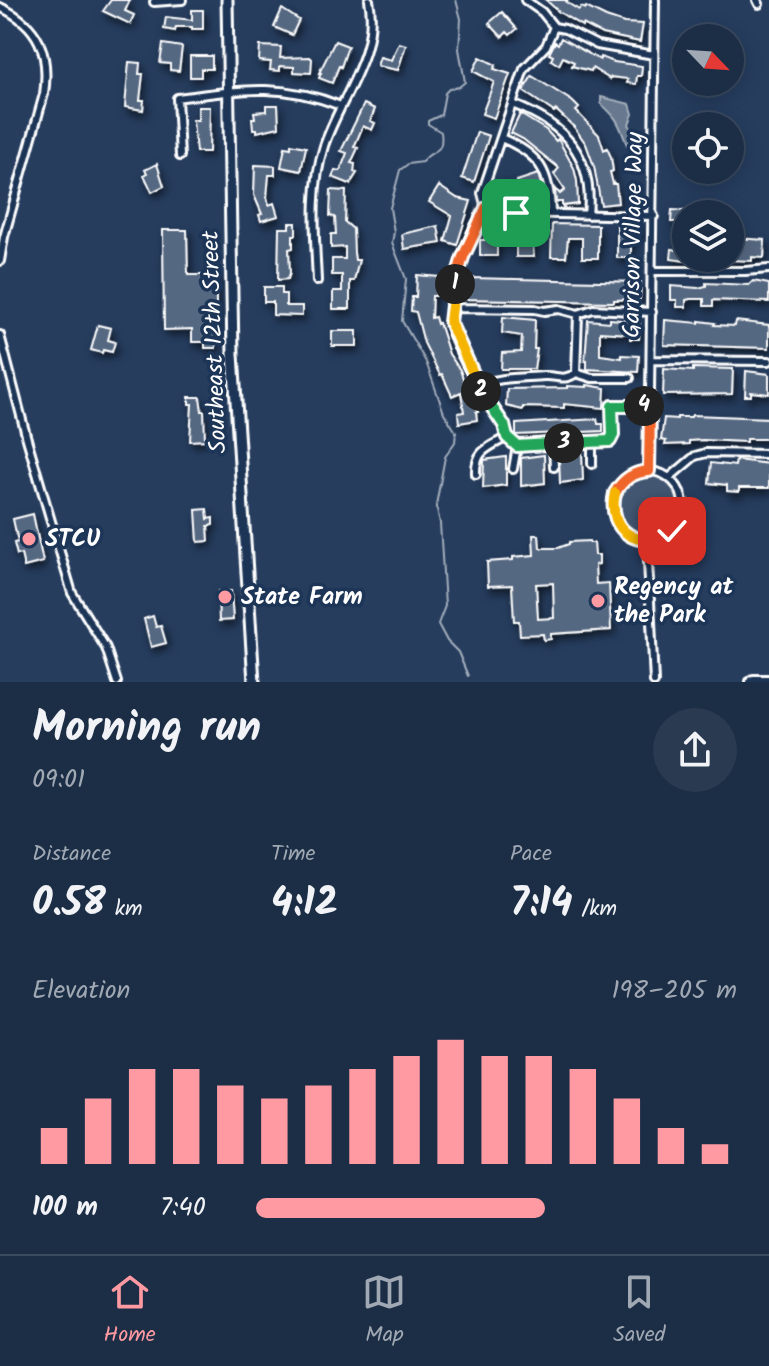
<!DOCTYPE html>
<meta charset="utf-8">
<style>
body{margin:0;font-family:Kalam,sans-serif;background:#293a51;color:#f1f3f6;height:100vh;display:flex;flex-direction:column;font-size:30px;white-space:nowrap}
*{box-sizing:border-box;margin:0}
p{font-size:26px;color:#a0a8b3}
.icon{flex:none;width:44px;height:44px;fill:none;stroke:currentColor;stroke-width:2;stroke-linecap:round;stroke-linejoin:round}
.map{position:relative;height:682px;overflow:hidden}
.drawer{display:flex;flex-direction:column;background:#1c2e46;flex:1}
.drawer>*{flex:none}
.needle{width:52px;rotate:115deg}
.controls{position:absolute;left:672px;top:24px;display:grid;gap:16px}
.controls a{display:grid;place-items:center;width:72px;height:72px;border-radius:50%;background:#1c2e46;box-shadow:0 4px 20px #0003,0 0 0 2px #3a4a5f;font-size:40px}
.pin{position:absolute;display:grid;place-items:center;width:68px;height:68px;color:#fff;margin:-34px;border-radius:16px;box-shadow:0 4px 12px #0006}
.km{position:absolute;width:40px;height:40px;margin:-20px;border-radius:50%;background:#222;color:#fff;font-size:22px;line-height:40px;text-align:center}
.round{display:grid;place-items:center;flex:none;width:84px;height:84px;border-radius:42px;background:#293a51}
.head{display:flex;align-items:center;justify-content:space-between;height:136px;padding:0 32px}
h1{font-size:44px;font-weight:700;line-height:60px}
.metrics{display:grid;grid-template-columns:repeat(3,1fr);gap:12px;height:136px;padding:8px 32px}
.metrics div{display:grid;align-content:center}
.metrics b{font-size:40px;font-weight:700}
.metrics small{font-size:22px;font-weight:400}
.metrics p{font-size:22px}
.chart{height:224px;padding:16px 32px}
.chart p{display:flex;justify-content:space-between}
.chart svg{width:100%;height:144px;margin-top:8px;stroke:#ff9aa2;stroke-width:6}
ul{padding:0 32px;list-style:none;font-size:26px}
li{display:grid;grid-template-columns:128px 96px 1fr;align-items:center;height:60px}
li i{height:20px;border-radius:10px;background:#ff9aa2}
.dock{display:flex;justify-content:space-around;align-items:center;height:112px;border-top:2px solid #3a4a5f;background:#1c2e46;font-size:22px;color:#a0a8b3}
.dock a{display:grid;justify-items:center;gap:4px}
.dock .active{color:#ff9aa2}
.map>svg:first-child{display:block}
.green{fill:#425672;stroke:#a0aab8;stroke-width:2}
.water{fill:#67788e;stroke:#a4aebb;stroke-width:2}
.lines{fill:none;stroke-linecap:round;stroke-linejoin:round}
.stream{stroke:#a4aebb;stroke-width:2}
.building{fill:#556781;stroke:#fff;stroke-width:2;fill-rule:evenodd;filter:url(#shadow)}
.street-casing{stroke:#fff;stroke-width:12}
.secondary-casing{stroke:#fff;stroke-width:15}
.highway-casing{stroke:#fff;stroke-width:18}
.street{stroke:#1d3557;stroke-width:6}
.secondary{stroke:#1d3557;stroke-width:9}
.highway{stroke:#1d3557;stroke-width:12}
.split-1-casing{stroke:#fff;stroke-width:16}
.split-2-casing{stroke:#fff;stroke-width:16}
.split-3-casing{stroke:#fff;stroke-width:16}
.split-4-casing{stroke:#fff;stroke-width:16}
.split-5-casing{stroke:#fff;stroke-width:16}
.split-6-casing{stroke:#fff;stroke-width:16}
.split-1{stroke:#f0652b;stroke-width:10}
.split-2{stroke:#f5b400;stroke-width:10}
.split-3{stroke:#22a559;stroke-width:10}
.split-4{stroke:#22a559;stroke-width:10}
.split-5{stroke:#f0652b;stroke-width:10}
.split-6{stroke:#f5b400;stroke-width:10}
.poi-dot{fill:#ff9aa2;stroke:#1d3557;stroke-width:3}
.labels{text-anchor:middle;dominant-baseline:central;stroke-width:7;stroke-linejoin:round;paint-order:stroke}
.street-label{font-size:24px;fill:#fff;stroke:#1d3557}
.poi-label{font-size:24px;font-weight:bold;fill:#fff;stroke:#1d3557;text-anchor:start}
</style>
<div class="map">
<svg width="769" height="682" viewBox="0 0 769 682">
<defs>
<filter id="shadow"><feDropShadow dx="2.5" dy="4.5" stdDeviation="4" flood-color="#0009"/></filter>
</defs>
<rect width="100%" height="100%" fill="#263d5e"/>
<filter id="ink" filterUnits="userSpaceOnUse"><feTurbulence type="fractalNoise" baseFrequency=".0125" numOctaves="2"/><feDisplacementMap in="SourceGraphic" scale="16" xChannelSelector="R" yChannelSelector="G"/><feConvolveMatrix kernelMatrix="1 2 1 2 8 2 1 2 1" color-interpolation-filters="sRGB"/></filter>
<g filter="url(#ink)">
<path class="green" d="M618 505a31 31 0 1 1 62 0a31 31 0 1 1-62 0Z"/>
<path class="water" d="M601 97 630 104 633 114 629 124 635 138V146L627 145C619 125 619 119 601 104Z"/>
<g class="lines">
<path class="stream" d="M456 0 461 19 459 49 465 82 459 87 449 89 445 93 441 115 428 121V124L441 132C444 156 433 147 422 162L408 164 400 170 390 208 394 232 392 243 406 279 402 321 426 362 444 413 456 432 455 442 445 457 436 505 440 523 445 606 438 624 447 641 458 652 468 676"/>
</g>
<path class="building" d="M111 0H130L125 11 134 15 130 24 103 11Z
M546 0H568L566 2 579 10 581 7 585 9 586 7 606 17 624 23 643 24 640 42 602 34 583 24 582 26 559 12Z
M282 9 299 20 292 35 274 27Z
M192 10H203V29H192V27H176L175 31 164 29 166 17 192 20Z
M502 12 517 29 510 35 507 32 502 37 489 23Z
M561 38 600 60 601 57 614 62 642 66 641 76H637L636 84 627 83 628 79 611 77 610 79 592 68 591 71 572 66 574 62 563 57 559 65 551 60 553 56 549 54 555 42 558 44Z
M335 41 348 46 341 67 339 66 332 83 319 78 321 73H319Z
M399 43 406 45 398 70 377 66 380 57 391 60Z
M163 44 182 47 179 71 170 70V64L160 63Z
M260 46 281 47 280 58 310 57 312 59 311 73 294 72V67L280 66V71L270 70 271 62 259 61Z
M190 56H212V69H201V77H190Z
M480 57 496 65 494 69 510 74 494 118 482 114 494 82 473 71Z
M129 62 140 63 139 74H143L140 100H144L143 110 125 107Z
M532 76 572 101 579 108 576 111 599 135 604 150 607 148 611 157 613 171 610 172 613 184H616L618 203 601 205 594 166 586 144 574 127 556 110 554 112 523 91Z
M364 104 375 109 370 121 375 123 372 130 363 126 354 147 358 148 351 163 355 164 354 172 357 173 350 184 332 177 335 170 340 171 347 153 341 151Z
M266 105H278L279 127 257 132V129H253L252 118H255L254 112 266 111Z
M198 107H210L209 152H196L193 120H198Z
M520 114 546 130 556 141 558 139 574 168 577 181 578 204 562 206V202H556L555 188 560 194 565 190 554 174 559 168 523 139 511 133Z
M477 132 489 136 474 182 462 178Z
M291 144 306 147 301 171 281 167 285 147 291 148Z
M157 164 164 186 152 192 144 175 147 173 145 170Z
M255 165 275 166V175H269L267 197 269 205 274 203 278 216 261 221 259 215 262 214 254 195Z
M538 174 542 188 543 204 537 205 536 201 521 203V196L517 181Z
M439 186 457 198 471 201 457 245 445 241 452 216 429 202Z
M331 190 346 191 345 222 353 229 354 253 355 260H359L354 281H350V309H333V291H342V275H332V259H345V247L331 248V234H336L335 217 330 216Z
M672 210 686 211V261L671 259 672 249 678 250 679 234 678 222H671Z
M511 221 531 223 534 257H516V236H497V256H480V240H485L484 223Z
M289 223H296V235H293V248L289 249 290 273 288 279 278 280 279 228H289Z
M552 224 598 225V258H582V238H568L566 257H551Z
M617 225H639V238H631V258H617Z
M438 226 441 243 404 249 402 234Z
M163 230H187L188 275H216V348H205V342H192V329L164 330Z
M730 232 737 233 736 238 765 240 764 258 752 257V261L730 260Z
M417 275 439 277 438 289 436 288V296H432L431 318 435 317 437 324 439 323 449 354 460 370 470 398 474 397 478 412H476L477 420 459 423 458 413 464 412 461 392 452 396 442 374 440 375 424 343 416 312 411 311 412 297H416Z
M471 278 641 282 640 299 614 300V302L463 299 464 282H471Z
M753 281 769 284V302L713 300V306H704V299H690L686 300V307H677V300H671V286L698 288 706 286V283L749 285Z
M264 287H282V294H286V306H302V316L273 315V302H264Z
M503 317 535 320 534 349H537L534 369H501L502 353 521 352 522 336 502 333Z
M610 319 640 322 639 339H630V334L600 332V355L622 358V355L639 356 638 372 587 369V361H585L588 320 610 322Z
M665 320 699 323V321L715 323 714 325 735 326 736 321 769 325V348L664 345Z
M98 325 111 328 108 340 115 342 112 352 103 350 102 353 91 350Z
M332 331H357V346H332Z
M693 368 733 369 732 394 663 395 664 369 693 371Z
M746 371 769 374V394L751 392V396H745Z
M587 385 605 388 604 408 564 404V408L523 407V410L506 406 507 389 567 388V386L587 387Z
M189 397H200L202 411H204L205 440 190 441 192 404H189Z
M692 415 769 418V439H746V442L703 440 689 441V444L665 445 666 441 661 440 664 418 677 419V417H691Z
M597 419 598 424H603V431L516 435V424Z
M574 452H582L583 480 560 483 559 455Z
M544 455 545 483 521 486V458Z
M506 457V485L483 488 484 460Z
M736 460 769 464V488H739V492L727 491V485L709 483 711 463 735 466Z
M207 509 208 519 213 518V525L208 526 209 541 198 542 196 510Z
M33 514 43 562 24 567 21 554 17 555 14 543 18 542 13 519Z
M533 535H539L540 548H558L569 544V542L589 541 590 543H594L595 555H599V564L595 565 596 584 609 583 611 630 551 634V639L544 640 543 634 520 635 519 621H514L512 585 488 586 487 562 513 560V557L534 555ZM553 583 554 618 538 619 536 584Z
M218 591H231L233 620 219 621Z
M153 616 156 627 161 626 166 643 151 647 144 619Z"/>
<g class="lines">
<defs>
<path id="street" d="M525 0 542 12 554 27 546 46 524 69 482 193 486 208C467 235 448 288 450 321 451 342 481 392 495 410 504 421 504 438 517 446L610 441 613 435 612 406H650
M757 0 759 4
M154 2 182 0
M0 7C39 25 50 53 44 94L4 237 0 261
M554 27 565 29 597 45 654 55
M512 104C565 124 594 156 588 215
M501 138C540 154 550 172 551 213
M180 156 177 98C240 90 280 82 341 106
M486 208 490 211 511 213 654 216
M653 271H745L769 269
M701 271 702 258
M317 281C315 235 310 190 324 146 340 98 380 52 369 0
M451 308 535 309 544 311 559 309 578 314 593 309 652 312
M0 335 27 439 72 593 106 648 117 682
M651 360 769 361
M576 373 578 314
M478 385C500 377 521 378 544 376 557 375 563 382 576 373L592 378H630
M592 443V464
M553 444 554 467
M513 469 517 446
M649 471 655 0
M613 506a35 35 0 1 1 70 0a35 35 0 1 1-70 0Z
M476 474C475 450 488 448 507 437
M669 478 695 456 706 453 769 454
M647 541 654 682"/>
<path id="secondary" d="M227 0 233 354 254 682"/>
<path id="highway" d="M753 682H769"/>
</defs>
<use href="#street" class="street-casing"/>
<use href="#secondary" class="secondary-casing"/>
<use href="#highway" class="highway-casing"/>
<use href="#street" class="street"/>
<use href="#secondary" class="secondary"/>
<use href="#highway" class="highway"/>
</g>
</g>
<g class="lines" filter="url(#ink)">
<defs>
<path id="split-1" d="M455 284 463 257 486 208 490 211 516 213"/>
<path id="split-2" d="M455 284 450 322 481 391"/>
<path id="split-3" d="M481 391 504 425 507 437 517 446 564 443"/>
<path id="split-4" d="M564 443 610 441 613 435 612 406H644"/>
<path id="split-5" d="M615 493C623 479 633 472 649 471L650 406H644"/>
<path id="split-6" d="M615 493C606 531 641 553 672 531"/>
</defs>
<use href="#split-1" class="split-1-casing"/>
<use href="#split-2" class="split-2-casing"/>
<use href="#split-3" class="split-3-casing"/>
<use href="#split-4" class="split-4-casing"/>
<use href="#split-5" class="split-5-casing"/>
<use href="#split-6" class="split-6-casing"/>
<use href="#split-1" class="split-1"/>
<use href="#split-2" class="split-2"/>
<use href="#split-3" class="split-3"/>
<use href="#split-4" class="split-4"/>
<use href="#split-5" class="split-5"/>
<use href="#split-6" class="split-6"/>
</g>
<g class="poi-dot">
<circle cx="29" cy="539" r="8"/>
<circle cx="225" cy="597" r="8"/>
<circle cx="598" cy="601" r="8"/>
</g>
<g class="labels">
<g class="street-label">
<text transform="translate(634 235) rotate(-89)">Garrison Village Way</text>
<text transform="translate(215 342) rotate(-92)">Southeast 12th Street</text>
</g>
<g class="poi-label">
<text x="45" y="539">STCU</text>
<text x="614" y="587">Regency at<tspan x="614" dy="28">the Park</tspan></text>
<text x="241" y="597">State Farm</text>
</g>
</g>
</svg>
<div class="controls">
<a><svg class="needle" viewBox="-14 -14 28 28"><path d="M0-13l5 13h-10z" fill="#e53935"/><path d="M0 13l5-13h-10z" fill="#a0a8b3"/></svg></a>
<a><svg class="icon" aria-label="locate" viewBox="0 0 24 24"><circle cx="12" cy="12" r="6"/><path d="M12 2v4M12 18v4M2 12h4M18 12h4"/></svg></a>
<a><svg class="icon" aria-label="layers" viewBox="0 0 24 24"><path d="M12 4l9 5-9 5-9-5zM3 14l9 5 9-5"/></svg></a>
</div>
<div class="pin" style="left:516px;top:213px;background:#1e9e55"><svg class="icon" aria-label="arrive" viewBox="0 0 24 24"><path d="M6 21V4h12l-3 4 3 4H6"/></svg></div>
<div class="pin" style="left:672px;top:531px;background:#d93025"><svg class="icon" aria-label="check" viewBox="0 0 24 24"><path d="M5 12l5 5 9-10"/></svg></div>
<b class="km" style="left:455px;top:284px">1</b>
<b class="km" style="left:481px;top:391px">2</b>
<b class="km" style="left:564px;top:443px">3</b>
<b class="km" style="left:644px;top:406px">4</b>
</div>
<section class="drawer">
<div class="head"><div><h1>Morning run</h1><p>09:01</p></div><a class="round"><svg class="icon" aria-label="share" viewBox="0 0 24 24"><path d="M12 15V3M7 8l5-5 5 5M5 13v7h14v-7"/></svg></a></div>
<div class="metrics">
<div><p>Distance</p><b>0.58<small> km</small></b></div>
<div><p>Time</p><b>4:12</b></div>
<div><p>Pace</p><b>7:14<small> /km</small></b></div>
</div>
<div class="chart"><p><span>Elevation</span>198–205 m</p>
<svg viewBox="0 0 160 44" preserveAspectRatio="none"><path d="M5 44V33M15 44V24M25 44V15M35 44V15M45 44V20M55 44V24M65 44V20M75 44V15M85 44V11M95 44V6M105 44V11M115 44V11M125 44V15M135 44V24M145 44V33M155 44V38"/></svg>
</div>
<ul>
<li><b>100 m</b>7:40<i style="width:60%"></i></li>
</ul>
</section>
<nav class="dock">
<a class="active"><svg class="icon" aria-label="home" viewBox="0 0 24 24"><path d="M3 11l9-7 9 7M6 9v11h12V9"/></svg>Home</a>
<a><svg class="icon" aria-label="map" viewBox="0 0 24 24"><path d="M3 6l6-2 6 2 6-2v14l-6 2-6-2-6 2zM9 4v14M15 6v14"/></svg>Map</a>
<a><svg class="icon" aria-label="saved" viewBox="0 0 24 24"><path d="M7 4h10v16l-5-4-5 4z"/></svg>Saved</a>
</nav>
